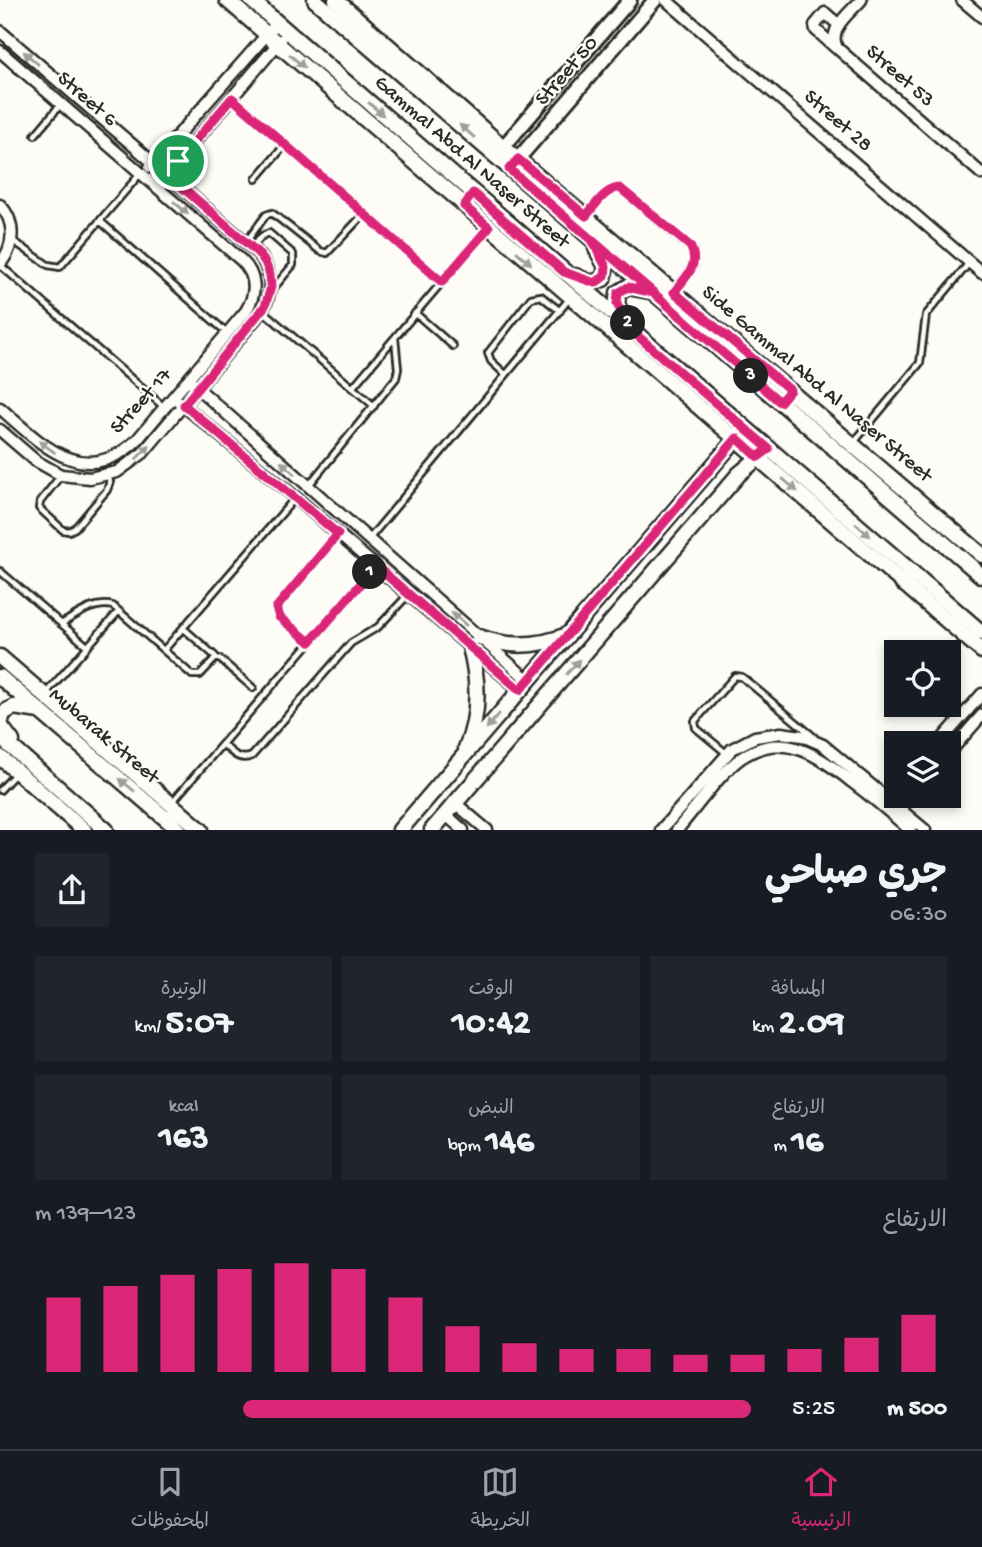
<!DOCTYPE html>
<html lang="ar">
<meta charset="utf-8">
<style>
body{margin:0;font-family:"Gochi Hand","Playpen Sans Arabic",sans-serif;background:#20242c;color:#f1f3f6;direction:rtl;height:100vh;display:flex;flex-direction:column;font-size:26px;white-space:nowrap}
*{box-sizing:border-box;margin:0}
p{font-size:23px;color:#9ea1a6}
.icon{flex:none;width:38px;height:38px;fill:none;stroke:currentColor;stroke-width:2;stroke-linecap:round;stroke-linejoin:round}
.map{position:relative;height:830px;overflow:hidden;direction:ltr}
.details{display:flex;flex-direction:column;background:#171b24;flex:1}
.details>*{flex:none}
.controls{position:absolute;left:884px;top:640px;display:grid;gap:14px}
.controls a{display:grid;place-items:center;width:77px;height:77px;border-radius:0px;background:#171b24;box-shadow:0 4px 10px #0003;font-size:35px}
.pin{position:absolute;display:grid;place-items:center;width:60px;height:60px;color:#fff;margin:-30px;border:4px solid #fff;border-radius:50%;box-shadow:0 2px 7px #0007}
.km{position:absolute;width:35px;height:35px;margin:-18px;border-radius:50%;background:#222;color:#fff;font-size:19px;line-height:35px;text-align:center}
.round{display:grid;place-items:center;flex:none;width:74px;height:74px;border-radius:0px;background:#20242c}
.overview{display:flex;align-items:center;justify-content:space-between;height:119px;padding:0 35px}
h1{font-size:38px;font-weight:700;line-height:52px}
.metrics{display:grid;grid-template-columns:repeat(3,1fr);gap:10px;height:119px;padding:7px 35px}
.metrics div{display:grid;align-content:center;border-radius:0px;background:#20242c;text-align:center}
.metrics b{font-size:35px;font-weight:700}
.metrics small{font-size:19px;font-weight:400}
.metrics p{font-size:19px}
.chart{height:196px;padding:14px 35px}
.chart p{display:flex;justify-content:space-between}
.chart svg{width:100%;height:126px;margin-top:7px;stroke:#db2777;stroke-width:6}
ul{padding:0 35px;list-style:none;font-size:23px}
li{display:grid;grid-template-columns:112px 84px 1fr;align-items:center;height:52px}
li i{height:18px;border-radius:9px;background:#db2777}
.dock{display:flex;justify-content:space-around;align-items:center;height:98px;border-top:2px solid #363941;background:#171b24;font-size:19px;color:#9ea1a6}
.dock a{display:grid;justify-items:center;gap:4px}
.dock .active{color:#db2777}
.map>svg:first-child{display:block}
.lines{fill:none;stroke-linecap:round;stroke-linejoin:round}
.service-casing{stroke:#2b2b2b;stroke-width:10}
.minor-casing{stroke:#2b2b2b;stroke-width:15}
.tertiary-casing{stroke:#2b2b2b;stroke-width:18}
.secondary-casing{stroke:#2b2b2b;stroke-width:19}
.primary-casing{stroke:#2b2b2b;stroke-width:19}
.service{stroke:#fdfcf7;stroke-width:4.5}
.minor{stroke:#fdfcf7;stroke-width:10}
.tertiary{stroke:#fdfcf7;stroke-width:12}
.secondary{stroke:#fdfcf7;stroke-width:14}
.primary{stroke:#fdfcf7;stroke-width:14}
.oneway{fill:#9e9e9b}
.route-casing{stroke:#fff;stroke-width:14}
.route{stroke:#db2777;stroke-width:9}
.labels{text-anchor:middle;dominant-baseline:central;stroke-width:5;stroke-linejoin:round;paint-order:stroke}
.street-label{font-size:21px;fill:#2b2b2b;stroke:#fdfcf7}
</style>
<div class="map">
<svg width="982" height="830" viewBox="0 0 982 830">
<rect width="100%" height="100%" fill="#fdfcf7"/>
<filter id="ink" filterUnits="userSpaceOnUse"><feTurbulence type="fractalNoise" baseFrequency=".0143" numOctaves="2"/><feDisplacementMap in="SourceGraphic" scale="14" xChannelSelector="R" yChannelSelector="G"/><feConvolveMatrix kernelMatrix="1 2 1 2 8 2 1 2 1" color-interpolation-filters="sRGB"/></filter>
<g filter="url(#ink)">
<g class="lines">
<defs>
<path id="service" d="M232 98 442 282
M35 135 61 104
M256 179 285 145
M586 216C595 206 605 188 619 188L693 250 694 265 675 291
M100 221 226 332
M12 240 48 265 60 267 140 174
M246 242 266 215 272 213 320 251 327 253 364 214
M252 247 262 236 269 233 293 254V265L272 290
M0 265 164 407
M263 311 374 406
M415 313 453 346
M506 375 491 361 488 353 531 298 541 296 560 311
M352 388 488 228
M855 441 920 363 926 315 969 263
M61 475 40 502 39 508 63 530 69 531 75 528 107 490 110 482 108 475
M309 485 396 378 398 369 395 338
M369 539 570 298
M0 571 87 646
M61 624C77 615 94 601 113 606L192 675H200L214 660 215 656 183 628
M310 642 279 617 276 608 338 534
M164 650 295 498
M215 657 221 660 253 688
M47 692 119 611
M222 744C232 752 239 762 252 756L351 643 378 627 408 595
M726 753 696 728 695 721 735 676 742 677 814 737
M0 790 16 773
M173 801 375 567"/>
<path id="minor" d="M666 0 982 273
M861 0C849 14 827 29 837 48L982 174
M962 0 982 17
M0 31 257 252C272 269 274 291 262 311L143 453 117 472 90 478 61 475 36 461 0 430
M836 48 816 30 815 25 825 13 839 25
M0 51 241 260C257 275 257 293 246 311L137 440C84 490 41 444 0 408
M150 167 277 23
M157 186 281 40
M0 205C16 222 15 246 0 264
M193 384 528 680
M179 402 295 497 520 690
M938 744 982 694
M948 754 982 715
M455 803 487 830
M897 813 912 796
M445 814 463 830
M661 830 732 749 755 737 781 733 802 736 823 745 925 830
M677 830C695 809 720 773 741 758 783 729 819 756 852 782 872 797 891 813 910 830"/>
<path id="tertiary" d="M498 153 630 0
M512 166 655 0"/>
<path id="secondary" d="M227 0 982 651
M336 0 503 147 982 555
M479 637C509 648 538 647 567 635
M0 657 201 830
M466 748C480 715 479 681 470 647
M0 757 84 830
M400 830 742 432
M432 830 739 474 764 453"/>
<path id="primary" d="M251 0 982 633
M315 0 982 576
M575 276 591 283 603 279 606 267 596 248
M626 320 617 305 618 293 628 287 649 291
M780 402 790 391
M903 584 913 573
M0 677 179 830
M0 737 106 830
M12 741 0 725 3 713 14 707 39 711
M169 821 178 810"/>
</defs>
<use href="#service" class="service-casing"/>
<use href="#minor" class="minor-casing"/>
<use href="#tertiary" class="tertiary-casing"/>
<use href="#secondary" class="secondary-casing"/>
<use href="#primary" class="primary-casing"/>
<use href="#service" class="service"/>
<use href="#minor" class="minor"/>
<use href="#tertiary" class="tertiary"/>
<use href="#secondary" class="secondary"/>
<use href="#primary" class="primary"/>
</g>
<defs><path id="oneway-solid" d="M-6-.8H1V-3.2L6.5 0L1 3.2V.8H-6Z" transform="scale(1.75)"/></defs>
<g class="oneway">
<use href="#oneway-solid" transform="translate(31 58) rotate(-139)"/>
<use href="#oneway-solid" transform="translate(297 61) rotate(41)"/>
<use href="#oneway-solid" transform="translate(376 109) rotate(41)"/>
<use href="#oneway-solid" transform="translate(467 131) rotate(-139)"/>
<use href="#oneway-solid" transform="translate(181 208) rotate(41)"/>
<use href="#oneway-solid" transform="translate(524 258) rotate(41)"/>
<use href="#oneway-solid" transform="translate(47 447) rotate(-144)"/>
<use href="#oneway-solid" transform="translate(143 452) rotate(-45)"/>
<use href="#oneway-solid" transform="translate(288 468) rotate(-139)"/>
<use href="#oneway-solid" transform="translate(790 485) rotate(41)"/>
<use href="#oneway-solid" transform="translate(863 530) rotate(41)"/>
<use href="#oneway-solid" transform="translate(459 619) rotate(-139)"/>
<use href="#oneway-solid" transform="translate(573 667) rotate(-49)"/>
<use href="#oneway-solid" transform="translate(493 721) rotate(131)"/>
<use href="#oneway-solid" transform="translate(127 785) rotate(-140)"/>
</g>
</g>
<g class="lines" filter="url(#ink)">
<defs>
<path id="route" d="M178 161 167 174 257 252 265 262 270 275 271 287 265 306 184 405 338 534 276 608 279 617 310 642 376 566 520 690 737 438 758 457 769 449 632 331 617 304 618 293 628 287 654 293 509 169 518 159 586 216C595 206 605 188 620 188L690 246C701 265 685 278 674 292L790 390 780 402 592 240 606 267 605 276 595 283 564 272 473 193 464 206 489 227 442 282 232 98 178 161"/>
</defs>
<use href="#route" class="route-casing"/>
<use href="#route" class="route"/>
</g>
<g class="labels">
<g class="street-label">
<text transform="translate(568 72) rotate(-49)">Street 50</text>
<text transform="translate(899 77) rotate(41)">Street 53</text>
<text transform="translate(86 100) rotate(41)">Street 6</text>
<text transform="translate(837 122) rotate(41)">Street 28</text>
<text transform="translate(471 163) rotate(41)">Gammal Abd Al Naser Street</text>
<text transform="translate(816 385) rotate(40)">Side Gammal Abd Al Naser Street</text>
<text transform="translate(142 402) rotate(-48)">Street 17</text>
<text transform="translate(103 737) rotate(40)">Mubarak Street</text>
</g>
</g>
</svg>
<div class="controls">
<a><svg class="icon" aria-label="locate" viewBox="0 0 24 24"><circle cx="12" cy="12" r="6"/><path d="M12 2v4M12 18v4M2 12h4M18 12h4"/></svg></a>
<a><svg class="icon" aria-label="layers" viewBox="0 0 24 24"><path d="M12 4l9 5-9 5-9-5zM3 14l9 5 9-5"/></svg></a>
</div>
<div class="pin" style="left:178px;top:161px;background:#1e9e55"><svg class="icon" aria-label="arrive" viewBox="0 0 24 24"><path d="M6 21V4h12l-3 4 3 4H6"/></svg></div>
<b class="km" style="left:370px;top:572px">1</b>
<b class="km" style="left:628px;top:323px">2</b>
<b class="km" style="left:751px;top:376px">3</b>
</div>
<section class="details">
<div class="overview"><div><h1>جري صباحي</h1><p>06:30</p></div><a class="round"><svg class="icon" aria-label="share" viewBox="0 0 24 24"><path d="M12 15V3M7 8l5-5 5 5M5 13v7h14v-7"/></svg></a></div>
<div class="metrics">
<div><p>المسافة</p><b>2.09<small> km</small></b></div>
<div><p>الوقت</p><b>10:42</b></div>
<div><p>الوتيرة</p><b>5:07<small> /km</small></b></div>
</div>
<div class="metrics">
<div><p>الارتفاع</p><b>16<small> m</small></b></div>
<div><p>النبض</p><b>146<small> bpm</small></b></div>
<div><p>kcal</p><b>163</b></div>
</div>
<div class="chart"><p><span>الارتفاع</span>123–139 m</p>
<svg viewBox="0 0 160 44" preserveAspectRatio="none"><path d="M5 44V18M15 44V14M25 44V10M35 44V8M45 44V6M55 44V8M65 44V18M75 44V28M85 44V34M95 44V36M105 44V36M115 44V38M125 44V38M135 44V36M145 44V32M155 44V24"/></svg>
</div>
<ul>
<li><b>500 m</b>5:25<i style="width:71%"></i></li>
</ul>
</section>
<nav class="dock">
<a class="active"><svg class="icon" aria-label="home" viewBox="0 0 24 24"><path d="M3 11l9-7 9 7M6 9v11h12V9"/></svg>الرئيسية</a>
<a><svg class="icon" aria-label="map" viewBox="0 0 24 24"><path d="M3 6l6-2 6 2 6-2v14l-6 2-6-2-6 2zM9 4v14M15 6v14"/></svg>الخريطة</a>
<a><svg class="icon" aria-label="saved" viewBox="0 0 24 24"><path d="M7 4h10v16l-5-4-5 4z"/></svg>المحفوظات</a>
</nav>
